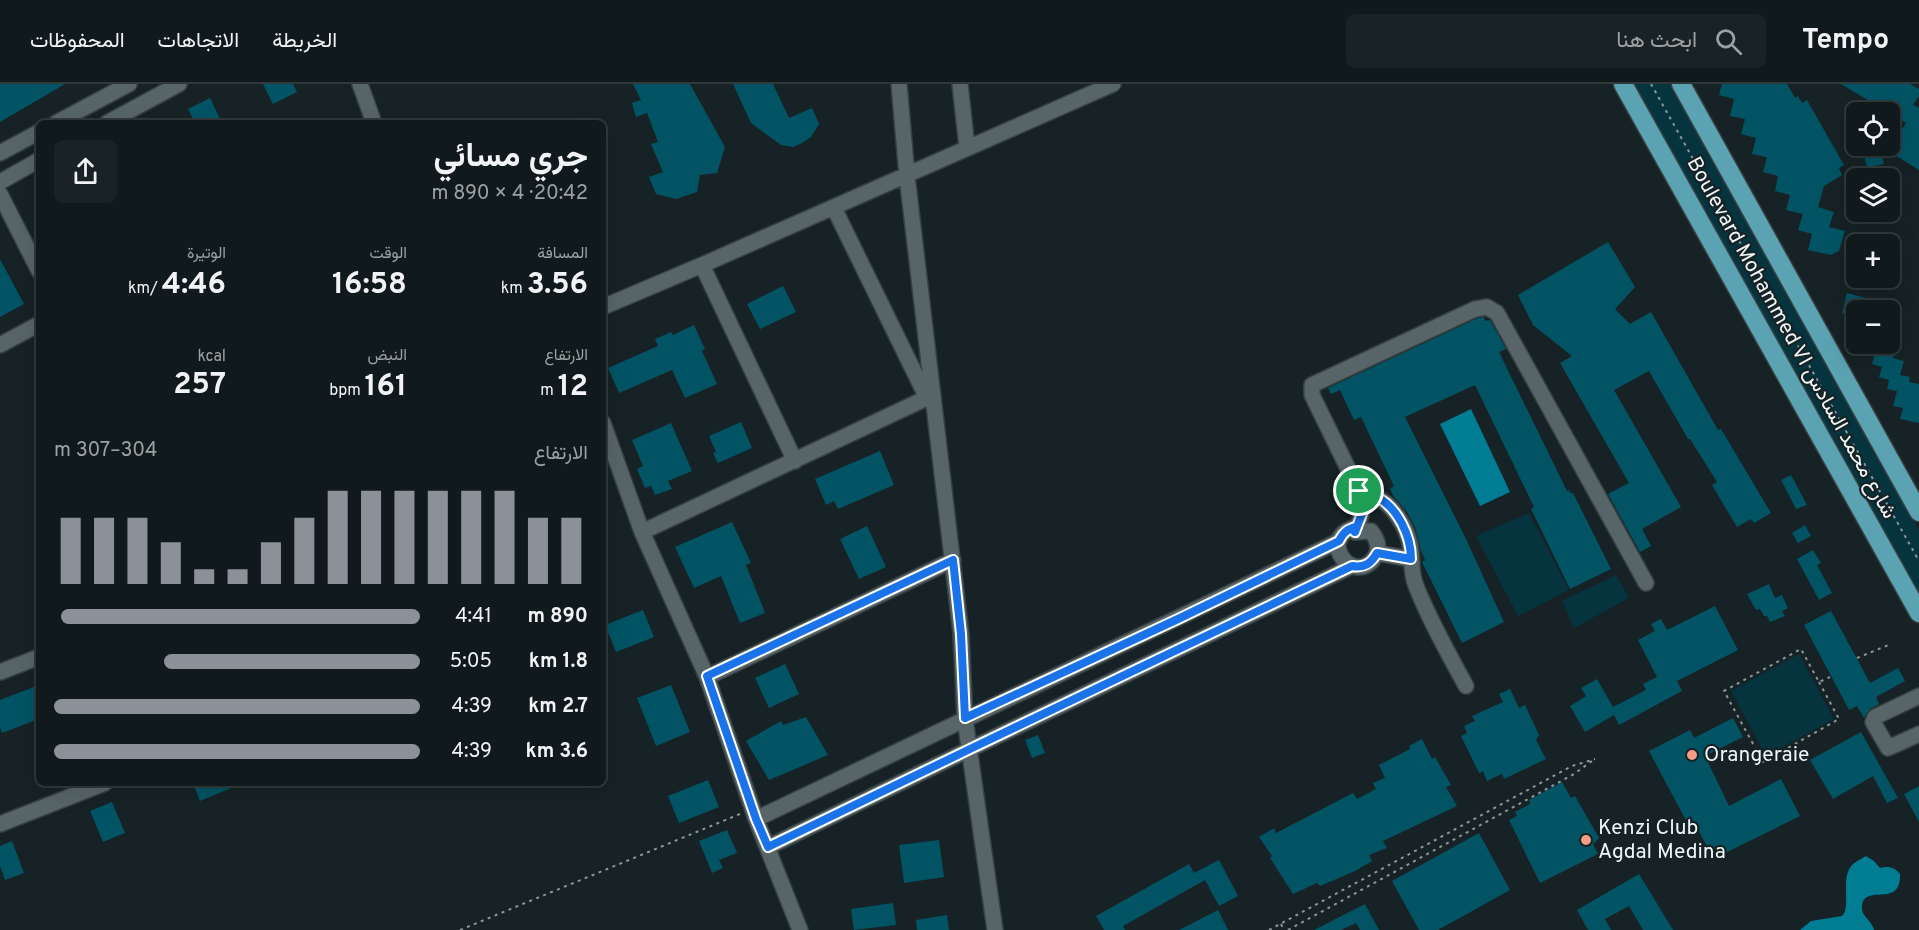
<!DOCTYPE html>
<html lang="ar">
<meta charset="utf-8">
<style>
body{margin:0;font-family:Overpass,Vazirmatn,sans-serif;background:#192325;color:#f1f3f6;direction:rtl;height:100vh;display:flex;flex-direction:column;font-size:22px;white-space:nowrap}
*{box-sizing:border-box;margin:0}
p{font-size:20px;color:#9ca1a3}
.icon{flex:none;width:33px;height:33px;fill:none;stroke:currentColor;stroke-width:2;stroke-linecap:round;stroke-linejoin:round}
.map{position:relative;flex:1;overflow:hidden;direction:ltr}
.details{position:absolute;left:36px;top:36px;width:570px;height:666px;display:flex;flex-direction:column;background:#101a1c;border-radius:9px;box-shadow:0 6px 24px #0002,0 0 0 2px #30383b;direction:rtl}
.details>*{flex:none}
.buttons{position:absolute;left:1846px;top:18px;display:grid;gap:12px}
.buttons a{display:grid;place-items:center;width:54px;height:54px;border-radius:9px;background:#101a1c;box-shadow:0 6px 24px #0002,0 0 0 2px #30383b;font-size:30px}
.pin{position:absolute;display:grid;place-items:center;width:51px;height:51px;color:#fff;margin:-26px;border:3px solid #fff;border-radius:50%;box-shadow:0 2px 6px #0007}
.round{display:grid;place-items:center;flex:none;width:63px;height:63px;border-radius:9px;background:#192325}
.overview{display:flex;align-items:center;justify-content:space-between;height:102px;padding:0 18px}
h1{font-size:33px;font-weight:700;line-height:45px}
.metrics{display:grid;grid-template-columns:repeat(3,1fr);gap:9px;height:102px;padding:6px 18px}
.metrics div{display:grid;align-content:center}
.metrics b{font-size:30px;font-weight:700}
.metrics small{font-size:16px;font-weight:400}
.metrics p{font-size:16px}
.chart{height:168px;padding:12px 18px}
.chart p{display:flex;justify-content:space-between}
.chart svg{width:100%;height:108px;margin-top:6px;stroke:#8c9099;stroke-width:6}
ul{padding:0 18px;list-style:none;font-size:20px}
li{display:grid;grid-template-columns:96px 72px 1fr;align-items:center;height:45px}
li i{height:15px;border-radius:8px;background:#8c9099}
header{display:flex;align-items:center;gap:36px;box-sizing:border-box;height:84px;padding:0 30px;background:#101a1c;border-bottom:2px solid #30383b}
header strong{font-size:28px}
nav{display:flex;gap:33px;margin-inline-start:auto;font-size:21px}
.search{width:420px;height:54px;background:#192325;display:flex;align-items:center;gap:15px;box-sizing:border-box;padding:0 21px;border-radius:9px;color:#9ca1a3;font-size:22px}
.map>svg:first-child{display:block}
.green{fill:#06343e}
.water{fill:#007c93}
.building{fill:#025464}
.lines{fill:none;stroke-linecap:round;stroke-linejoin:round}
.minor-casing{stroke:#373f41;stroke-width:18}
.major-casing{stroke:#373f41;stroke-width:21}
.path{stroke:#8d9699;stroke-width:2;stroke-dasharray:3 4.5;stroke-linecap:butt}
.minor{stroke:#586568;stroke-width:15}
.major{stroke:#5ba2b3;stroke-width:18}
.route-casing{stroke:#fff;stroke-width:12}
.route{stroke:#1a73e8;stroke-width:8}
.poi-dot{fill:#f49e86;stroke:#162225;stroke-width:2}
.labels{text-anchor:middle;dominant-baseline:central;stroke-width:4.5;stroke-linejoin:round;paint-order:stroke}
.street-label{font-size:21px;fill:#eff6f8;stroke:#162225}
.poi-label{font-size:21px;fill:#eff6f8;stroke:#162225;text-anchor:start}
</style>
<header>
<strong>Tempo</strong>
<div class="search"><svg class="icon" aria-label="search" viewBox="0 0 24 24"><circle cx="10" cy="10" r="6"/><path d="M15 15l6 6"/></svg>ابحث هنا</div>
<nav><a>الخريطة</a><a>الاتجاهات</a><a>المحفوظات</a></nav>
</header>
<div class="map">
<svg width="1919" height="846" viewBox="0 0 1919 846">
<rect width="100%" height="100%" fill="#162225"/>
<path class="green" d="M1634 0H1670L1919 446V510Z
M1529 429 1569 506 1518 532 1476 452Z
M1616 491 1629 514 1574 544 1562 517Z
M1799 570 1834 635 1766 672 1731 607Z"/>
<path class="water" d="M1471 325 1510 408 1480 422 1440 340Z
M1866 772 1874 777 1880 784C1889 782 1894 783 1900 790 1901 825 1866 799 1862 821 1860 832 1872 836 1874 846H1800L1811 837 1842 832C1852 822 1839 793 1853 780 1857 777 1862 774 1866 772Z"/>
<path class="building" d="M0 0H65L0 38Z
M263 0H293L297 8 273 20Z
M633 0H690L725 63 717 89 700 91 697 108 676 115 656 110 649 93 663 88 651 60 658 58 647 29 636 33 632 19 641 16Z
M733 0H773L789 34 812 24 819 40 811 53 802 59 793 63 781 61 751 39Z
M1722 0H1787L1795 14 1798 12 1802 19 1807 16 1844 81 1839 84 1842 91 1824 102 1818 123 1834 128 1829 143 1845 147 1839 167 1831 171 1808 166 1812 150 1798 146 1803 130 1786 126 1790 111 1775 107 1778 92 1763 88 1767 73 1752 70 1756 54 1741 50 1745 35 1730 32 1734 15 1719 11Z
M1841 0H1910L1919 5V12L1913 21 1919 24V86L1890 68V64L1906 39Z
M210 14 222 39H195L188 25Z
M1862 62H1880L1884 80 1867 84Z
M1608 158 1635 203 1615 225 1630 240 1651 228 1718 346 1721 345 1771 429 1754 439 1751 435 1737 443 1712 401 1717 398 1690 355H1688L1649 287 1614 306 1681 423 1642 445 1651 462 1640 468 1608 410 1629 399 1560 279 1572 272 1533 241 1518 211Z
M0 175 24 220 0 233Z
M783 202 796 228 760 245 747 220Z
M1847 209 1866 214 1863 226H1857V232L1842 229Z
M1484 233 1485 237 1490 236 1506 265 1499 268 1567 407 1569 406 1570 409H1573L1611 485 1570 505 1531 425 1534 423 1475 301 1405 333 1466 455 1504 538 1462 559 1422 478 1425 476 1421 467 1415 443 1407 428 1394 413 1390 405 1394 402 1361 333 1354 336 1340 306 1331 310 1328 304 1478 234Z
M694 241 705 265 702 267 717 300 685 314 672 286 619 309 608 284 658 262 655 255 671 248 673 251Z
M1852 260H1887L1886 262 1896 265 1893 274 1904 277 1900 291 1910 293 1909 298 1919 300V339L1900 335 1903 324 1893 322 1897 307 1887 305 1889 296 1879 293 1882 283 1872 280 1875 270 1851 263Z
M741 338 752 364 718 379 713 369 716 368 709 352Z
M671 339 692 387 668 397 672 405 655 411 651 402 645 404 637 385 643 382 632 356Z
M880 367 894 401 838 425 834 417 826 421 815 395Z
M1791 391 1807 421 1796 425 1781 396Z
M732 438 751 479 746 481 765 529 740 539 721 492 694 504 675 463Z
M1805 441 1811 452 1798 459 1792 449Z
M867 442 886 483 859 495 840 455Z
M1813 466 1821 479 1817 481 1832 509 1819 516 1797 475Z
M1769 500 1775 514 1782 511 1788 524 1782 527 1785 532 1770 538 1767 532H1764L1760 525 1756 526 1747 510Z
M1715 522 1738 566 1677 597 1682 607 1619 641 1614 631 1585 648 1570 622 1586 612 1581 604 1597 595 1613 623 1646 606 1643 600 1657 593 1638 556 1655 547 1651 540 1661 535 1667 546Z
M643 526 654 553 616 568 605 541Z
M1831 527 1870 599 1898 584 1905 597 1876 613 1879 620 1870 625 1864 634 1857 622 1849 626 1804 541Z
M785 580 799 610 769 624 755 594Z
M39 601V635L2 649 0 643V616Z
M671 601 690 648 656 662 637 614Z
M1510 605 1519 624 1525 621 1539 651 1536 656 1546 675 1504 695 1502 690 1487 697 1483 687 1479 689 1461 652 1467 649 1464 642 1475 637 1472 632 1503 618 1499 610Z
M806 633 828 671 769 696 746 657 781 637 783 641Z
M1733 634 1743 653 1705 672 1729 722 1781 695 1800 732 1713 775 1696 741 1690 744 1649 667 1690 646 1694 654Z
M1861 648 1898 714 1887 719 1873 692 1833 715 1810 676Z
M1038 651 1045 669 1032 674 1025 656Z
M1422 655 1432 675 1435 673 1451 701 1446 703 1457 722 1383 757 1387 764 1369 771 1372 777 1355 787 1320 802 1317 799 1293 810 1270 774 1272 772 1259 753 1274 744 1276 749 1353 709 1357 715 1376 705 1373 699 1385 694 1379 681 1410 665 1409 662Z
M708 696 719 723 679 739 668 712Z
M1562 698 1571 714 1575 712 1599 754 1593 760 1598 770 1540 799 1509 736 1517 732 1515 728 1530 720 1529 716Z
M193 699H243L200 717Z
M1919 702V738L1904 710Z
M112 718 125 749 103 758 90 727Z
M727 746 737 769 719 776 723 784 712 789 699 757Z
M1479 749 1510 806 1438 846H1419L1392 797Z
M939 756 944 793 904 799 899 761Z
M12 757 24 789 5 796 0 782V762Z
M1219 776 1238 812 1219 822 1205 796 1123 842 1125 846H1104L1096 832 1189 780 1194 789Z
M1639 790 1673 846H1643L1629 822 1605 835 1611 846H1588L1577 826Z
M893 819 896 841 854 846 851 825Z
M1365 820 1379 846H1360L1356 839 1341 846H1314Z
M1218 826 1228 846H1179Z
M947 831 949 846H917L916 836Z"/>
<g class="lines">
<defs>
<path id="minor" d="M360 0 374 39
M899 0 907 92 961 550 965 635 995 846
M960 0 967 64
M56 39 129 0
M107 39 179 0
M0 69 39 48
M0 98 39 76
M0 110 39 187
M834 124 927 314
M702 181 795 377
M603 223 702 181 1113 0
M0 261 39 240
M603 339 642 448 707 593 756 735 800 846
M1359 407C1364 409 1371 410 1376 413 1393 420 1407 444 1410 461 1413 475 1410 488 1416 502 1430 537 1448 569 1466 602
M1356 443 1355 448 1371 447C1377 455 1381 464 1375 473 1354 504 1315 454 1356 443Z
M642 448 933 311
M1355 448C1362 431 1365 425 1359 407L1312 311V301L1475 225 1487 223 1497 229 1646 499
M1377 469 1411 475
M0 588 39 573
M707 593 953 476
M1919 612 1875 633 1873 638 1888 664 1919 650
M756 735 1339 457
M0 740 105 699
M768 763 970 665 1352 482"/>
<path id="major" d="M1623 0 1919 529
M1681 0 1919 428"/>
</defs>
<use href="#minor" class="minor-casing"/>
<use href="#major" class="major-casing"/>
<path class="path" d="M1651 0 1919 477
M1857 574 1891 560
M1819 598 1839 635 1763 678 1724 607 1801 565 1819 598 1830 593
M1281 840 1284 846
M460 846 740 730
M1269 846 1572 682 1595 675
M1288 846 1574 690 1592 677"/>
<use href="#minor" class="minor"/>
<use href="#major" class="major"/>
</g>
<g class="lines">
<defs>
<path id="route" d="M1359 407C1365 409 1372 410 1377 413 1398 424 1411 452 1411 475L1377 469C1371 480 1364 484 1352 482L970 665 768 763 756 735 707 592 953 476 961 550 965 634 1178 535 1339 457C1343 449 1347 445 1356 443L1355 448 1363 427Z"/>
</defs>
<use href="#route" class="route-casing"/>
<use href="#route" class="route"/>
</g>
<g class="poi-dot">
<circle cx="1692" cy="671" r="6"/>
<circle cx="1586" cy="756" r="6"/>
</g>
<g class="labels">
<g class="street-label">
<text transform="translate(1791 254) rotate(61)">Boulevard Mohammed VI شارع محمد السادس</text>
</g>
<g class="poi-label">
<text x="1704" y="671">Orangeraie</text>
<text x="1598" y="744">Kenzi Club<tspan x="1598" dy="24">Agdal Medina</tspan></text>
</g>
</g>
</svg>
<div class="buttons">
<a><svg class="icon" aria-label="locate" viewBox="0 0 24 24"><circle cx="12" cy="12" r="6"/><path d="M12 2v4M12 18v4M2 12h4M18 12h4"/></svg></a>
<a><svg class="icon" aria-label="layers" viewBox="0 0 24 24"><path d="M12 4l9 5-9 5-9-5zM3 14l9 5 9-5"/></svg></a>
<a>+</a>
<a>−</a>
</div>
<div class="pin" style="left:1359px;top:407px;background:#1e9e55"><svg class="icon" aria-label="arrive" viewBox="0 0 24 24"><path d="M6 21V4h12l-3 4 3 4H6"/></svg></div>
<section class="details">
<div class="overview"><div><h1>جري مسائي</h1><p>20:42 · 4 × 890 m</p></div><a class="round"><svg class="icon" aria-label="share" viewBox="0 0 24 24"><path d="M12 15V3M7 8l5-5 5 5M5 13v7h14v-7"/></svg></a></div>
<div class="metrics">
<div><p>المسافة</p><b>3.56<small> km</small></b></div>
<div><p>الوقت</p><b>16:58</b></div>
<div><p>الوتيرة</p><b>4:46<small> /km</small></b></div>
</div>
<div class="metrics">
<div><p>الارتفاع</p><b>12<small> m</small></b></div>
<div><p>النبض</p><b>161<small> bpm</small></b></div>
<div><p>kcal</p><b>257</b></div>
</div>
<div class="chart"><p><span>الارتفاع</span>304–307 m</p>
<svg viewBox="0 0 160 44" preserveAspectRatio="none"><path d="M5 44V17M15 44V17M25 44V17M35 44V27M45 44V38M55 44V38M65 44V27M75 44V17M85 44V6M95 44V6M105 44V6M115 44V6M125 44V6M135 44V6M145 44V17M155 44V17"/></svg>
</div>
<ul>
<li><b>890 m</b>4:41<i style="width:98%"></i></li>
<li><b>1.8 km</b>5:05<i style="width:70%"></i></li>
<li><b>2.7 km</b>4:39<i style="width:100%"></i></li>
<li><b>3.6 km</b>4:39<i style="width:100%"></i></li>
</ul>
</section>
</div>
